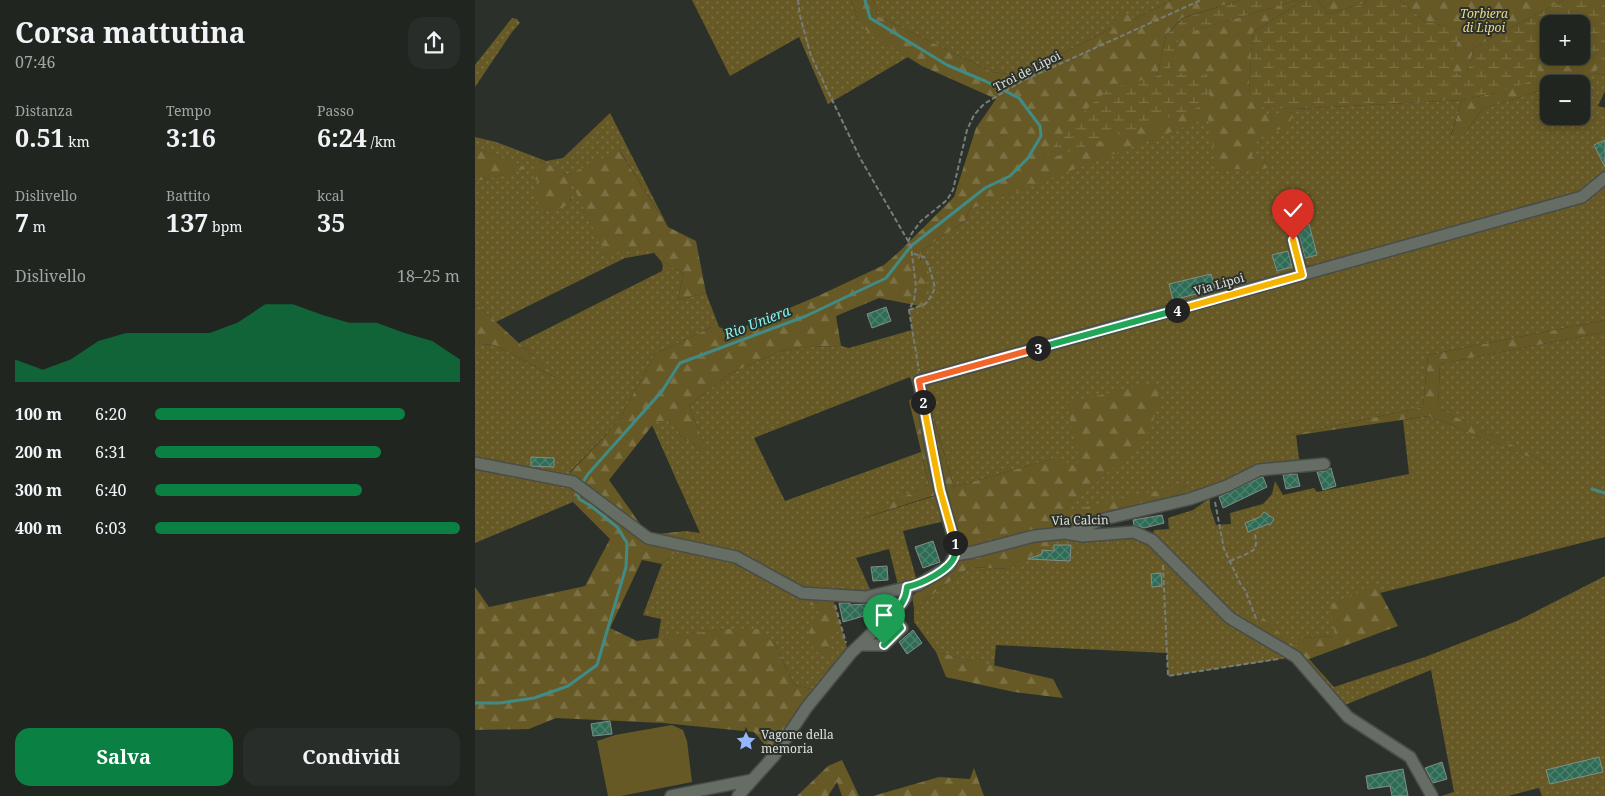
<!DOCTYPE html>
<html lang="it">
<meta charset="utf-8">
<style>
body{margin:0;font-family:"Noto Serif",serif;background:#282d29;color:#f1f3f6;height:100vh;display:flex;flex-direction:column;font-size:19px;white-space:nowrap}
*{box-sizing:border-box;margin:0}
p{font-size:16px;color:#a2a5a5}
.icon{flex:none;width:28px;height:28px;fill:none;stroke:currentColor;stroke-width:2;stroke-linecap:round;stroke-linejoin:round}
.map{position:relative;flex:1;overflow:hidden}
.side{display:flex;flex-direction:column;background:#202520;width:475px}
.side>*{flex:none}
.buttons{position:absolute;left:1065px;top:15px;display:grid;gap:10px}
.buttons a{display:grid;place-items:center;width:50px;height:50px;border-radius:10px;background:#202520;box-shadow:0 2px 8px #0003,0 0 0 1px #3d423e;font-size:25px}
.pin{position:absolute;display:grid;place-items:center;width:42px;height:42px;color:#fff;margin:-51px -21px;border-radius:50% 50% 50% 0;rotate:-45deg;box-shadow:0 0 5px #0007}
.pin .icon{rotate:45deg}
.km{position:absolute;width:25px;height:25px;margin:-12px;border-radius:50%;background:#222;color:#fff;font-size:14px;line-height:25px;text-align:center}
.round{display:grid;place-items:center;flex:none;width:52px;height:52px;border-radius:15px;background:#282d29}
.headline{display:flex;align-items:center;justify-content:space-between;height:85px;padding:0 15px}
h1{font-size:28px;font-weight:700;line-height:38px}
.figures{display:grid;grid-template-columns:repeat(3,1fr);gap:8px;height:85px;padding:5px 15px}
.figures div{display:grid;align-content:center}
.figures b{font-size:25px;font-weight:700}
.figures small{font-size:14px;font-weight:400}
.figures p{font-size:14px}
.chart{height:140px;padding:10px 15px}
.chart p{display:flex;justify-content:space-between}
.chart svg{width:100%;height:90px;margin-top:5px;fill:#0b8043;opacity:.7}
.primary-button{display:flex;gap:10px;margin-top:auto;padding:10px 15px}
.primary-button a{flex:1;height:58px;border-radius:15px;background:#0b8043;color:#fff;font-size:20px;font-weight:700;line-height:58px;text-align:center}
.primary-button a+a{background:#282d29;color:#f1f3f6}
ul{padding:0 15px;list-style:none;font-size:16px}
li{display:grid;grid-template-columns:80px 60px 1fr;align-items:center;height:38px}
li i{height:12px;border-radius:6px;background:#0b8043}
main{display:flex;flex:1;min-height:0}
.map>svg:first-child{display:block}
.green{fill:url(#green-dots);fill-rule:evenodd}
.forest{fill:url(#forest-firs)}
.wetland{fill:url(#wetland-marsh)}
.pitch{fill:#665926}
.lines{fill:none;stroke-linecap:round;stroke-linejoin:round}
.stream{stroke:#418b87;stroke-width:3}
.building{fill:url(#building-cross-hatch);stroke:#838d88}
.minor-casing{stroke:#484d48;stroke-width:14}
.path{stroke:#777d77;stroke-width:2;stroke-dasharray:5 2.5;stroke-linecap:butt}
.minor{stroke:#666d65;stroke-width:11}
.split-1-casing{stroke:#fff;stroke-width:10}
.split-2-casing{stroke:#fff;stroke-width:10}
.split-3-casing{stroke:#fff;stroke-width:10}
.split-4-casing{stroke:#fff;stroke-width:10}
.split-5-casing{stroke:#fff;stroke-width:10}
.split-1{stroke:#22a559;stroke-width:6}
.split-2{stroke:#f5b400;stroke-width:6}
.split-3{stroke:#f0652b;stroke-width:6}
.split-4{stroke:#22a559;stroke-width:6}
.split-5{stroke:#f5b400;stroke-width:6}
.labels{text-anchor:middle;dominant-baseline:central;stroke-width:4;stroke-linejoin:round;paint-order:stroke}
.park-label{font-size:12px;font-style:italic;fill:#eed888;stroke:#2b312a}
.street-label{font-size:12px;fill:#dde1dd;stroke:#2b312a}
.poi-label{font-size:12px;fill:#dde1dd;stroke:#2b312a;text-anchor:start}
.water-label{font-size:14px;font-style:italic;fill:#84f4ef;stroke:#2b312a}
</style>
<main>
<section class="side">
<div class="headline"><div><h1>Corsa mattutina</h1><p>07:46</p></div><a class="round"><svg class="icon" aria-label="share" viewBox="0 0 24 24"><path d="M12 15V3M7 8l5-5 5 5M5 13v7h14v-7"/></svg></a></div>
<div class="figures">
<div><p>Distanza</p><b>0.51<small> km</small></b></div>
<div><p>Tempo</p><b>3:16</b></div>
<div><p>Passo</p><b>6:24<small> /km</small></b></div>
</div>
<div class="figures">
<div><p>Dislivello</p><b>7<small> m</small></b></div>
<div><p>Battito</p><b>137<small> bpm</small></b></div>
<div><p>kcal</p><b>35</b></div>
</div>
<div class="chart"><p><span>Dislivello</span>18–25 m</p>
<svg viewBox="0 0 160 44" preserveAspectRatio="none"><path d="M0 44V33L10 38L20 33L30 24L40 20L50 20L60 20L70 20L80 15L90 6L100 6L110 11L120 15L130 15L140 20L150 24L160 33V44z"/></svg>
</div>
<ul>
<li><b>100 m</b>6:20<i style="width:82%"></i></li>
<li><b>200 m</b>6:31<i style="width:74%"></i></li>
<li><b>300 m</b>6:40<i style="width:68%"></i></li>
<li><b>400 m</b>6:03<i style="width:100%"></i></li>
</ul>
<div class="primary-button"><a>Salva</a><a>Condividi</a></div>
</section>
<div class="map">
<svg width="1130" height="796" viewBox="0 0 1130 796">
<defs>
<pattern id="green-dots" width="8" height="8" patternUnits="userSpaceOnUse" patternTransform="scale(1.25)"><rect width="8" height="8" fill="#665926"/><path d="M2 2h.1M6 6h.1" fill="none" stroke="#7b7145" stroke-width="1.8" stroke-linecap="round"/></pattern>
<pattern id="forest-firs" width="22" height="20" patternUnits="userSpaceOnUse" patternTransform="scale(1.25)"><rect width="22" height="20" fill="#665926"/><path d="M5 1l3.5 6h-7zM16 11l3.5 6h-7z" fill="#7b7145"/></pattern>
<pattern id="wetland-marsh" width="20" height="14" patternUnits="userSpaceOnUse" patternTransform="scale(1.25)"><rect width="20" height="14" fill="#665926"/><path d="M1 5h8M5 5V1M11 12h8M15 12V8" fill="none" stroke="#7b7145"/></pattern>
<pattern id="building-cross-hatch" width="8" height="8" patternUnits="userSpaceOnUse" patternTransform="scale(1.25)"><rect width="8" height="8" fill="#2f6c56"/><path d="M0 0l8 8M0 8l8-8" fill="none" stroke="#4d816e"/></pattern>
</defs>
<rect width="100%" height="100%" fill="#2b312a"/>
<path class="green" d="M217 0H376L383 21 433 57 353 104 324 37 255 76Z
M398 0H697L660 19 639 27 545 75 517 72 403 16Z
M37 18 42 19 45 23 37 32 0 87V65Z
M1121 73 1130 75V91L1123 106 1130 108V320L953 355 948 407 816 435H821L825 466 784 470 692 504 711 485 588 513 580 458 479 487 454 402 441 394 435 377 279 438 310 501 446 452 454 484 386 519 466 494 474 520 428 531 443 585 424 589 414 549 381 558 398 596 357 595 373 651 345 691 319 685 300 645 287 630 250 629 183 639 186 619 168 615 187 564 202 551 211 531 225 533 177 425 180 422 197 420 206 437 228 449 227 438 214 406 254 374 306 351 332 347 366 346 374 348 437 330 434 310 450 303 444 268 447 250 490 221 495 209 736 103 819 109 987 100 976 135 991 132 1007 109 1074 88V116H1106V84H1087Z
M135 113 193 227 145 151 93 175 175 247 179 253 150 258 21 322 7 309 0 305V182L52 168 0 147V137L21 142 71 161 88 158ZM65 161 93 175 96 203 67 187V184L61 179Z
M186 261 208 273 203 300 231 293 244 327H237L180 354 143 422 95 472 98 502 0 543V342L6 344 20 345 81 378 44 343 187 271 188 266Z
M1130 332V537L905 593 900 585 861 636 825 638 821 657 693 676 692 653 521 645 519 666 461 652 439 622V608L495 567 534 569 590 533 659 532 677 540 679 530 694 529 693 518 718 510 735 498V507L741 525 756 524 755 513 788 504 797 494 800 481 808 495 839 488 842 492 934 474 928 420 954 416 1080 467 963 408 965 364Z
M1130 576V796H1067L1064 788 1033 796H966L979 792 956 670 865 707 826 662 834 659 859 687 950 657 1042 621Z"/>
<path class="forest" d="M376 0H398L403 16 517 72 545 75 639 27 644 10 660 19 697 0H766L707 18 691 35 682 76 633 89 694 73 704 35 823 0H829L778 32 774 89 792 116 819 109 813 128 802 130 783 139 776 158 806 164 777 172 764 169H742L733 118 495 209 490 221 447 250 445 260 452 270 450 307 404 298 361 316 366 346 332 347 306 351 254 374 214 406 227 438 229 450 206 437 197 421 180 422 134 480 173 535 211 531 202 551 187 564 167 560 135 628 162 641 250 629H287L300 645 319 685 345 691 299 756 279 732 188 723 81 718 54 729 0 730V587L14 607 110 586 135 539 98 502 95 473 143 422 180 354 237 327H244L257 332 343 296 409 265 426 250 479 197 501 128 521 99 447 66 394 33 383 21Z
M843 0H890L891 3 853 14Z
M925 0H1089L1033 29 999 48 992 73H974L982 42 992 31 949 21Z
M1074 41V56H1106V54L1111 61 1130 48 1121 73 1087 84H1074V88L1007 109 991 132 976 136 987 100 1020 93 1063 58Z
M0 147 53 168 0 182Z
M144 150 193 227 221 241 231 293 203 300 208 273 186 261 175 248 131 255 94 177 96 203 84 209 67 212 59 194 67 187V184L60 179 62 172V161C73 162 83 170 93 175Z
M0 305 7 309 83 379 20 345 6 344 0 342Z
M1130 320V332L965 364 963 408 1089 471 954 416 802 438 948 407 953 355Z
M680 382 685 402 671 438 589 512 712 484 692 504 595 534 534 569 495 567 439 608 437 596 482 561 470 492 382 520 454 484 434 401 449 386 479 487 580 458 601 466 604 458 591 403Z
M901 585 923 626 826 662 789 638 782 621 786 616 820 647 825 638 860 636 855 604Z
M353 595 362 619 356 635 354 650 356 654 354 660 338 649 334 632 346 608 333 604 331 597Z
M461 652 578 679 588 698 539 692 471 677Z
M367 760 384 796H367L362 782 353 796H322L353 766Z
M499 768 509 796H398L464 777 495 779Z"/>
<path class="wetland" d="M766 0H823L705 35 694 73 732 74 736 103 568 161 593 127 633 89 682 76 691 35 708 18Z
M829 0H843L853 14 891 3 890 0H925L949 21 993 31 982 42 975 73H992L999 48 1033 29 1089 0H1130V75L1121 73 1129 49 1111 61 1106 54V24H1087L1086 22 1084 24H1074V41L1063 58V79L1020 93 987 100 819 109 784 107 774 89 778 32Z"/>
<path class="pitch" d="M197 725 208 730 212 741 217 782 146 796H133L122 741 140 735Z"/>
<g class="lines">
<path class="stream" d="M1117 489 1130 493
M0 703H25L59 698 93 686 122 665 151 567 152 543 142 527 116 506 104 499 102 491 113 474 187 391 205 363 331 316 411 278 436 246 510 188 535 176 553 158 566 136 565 126 544 98 510 81 472 65 395 18 390 0"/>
</g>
<path class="building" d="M1130 140V167L1119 145Z
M830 217 832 225 834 224 842 255 830 258 825 238 821 233 818 220Z
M813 251 817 267 802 271 797 255Z
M736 274 740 289 698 300 694 284Z
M411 307 416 321 397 328 392 314Z
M56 457 79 458V467L56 466Z
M856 468 861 486 848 490 842 472 850 471Z
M822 474 825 486 811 489 808 475Z
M786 477H788L792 487 748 508 744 497Z
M789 512 799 519 795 525 793 524 773 532 770 523 785 517Z
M687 515 689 523 669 528 659 525 658 520Z
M458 541 465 562 448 568 440 547Z
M579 545H596L595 561 553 559 567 554V550L579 551Z
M412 566 413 580 398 581 396 567Z
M686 573 687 586 677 587 676 574Z
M412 600 414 607 410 610 368 622 364 603H375V605L391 604Z
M438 630 447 643 432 654 424 642Z
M135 721 137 734 118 736 116 724Z
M1124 757 1128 772 1075 784 1071 770Z
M967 762 972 779 958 783 950 768Z
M928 769 933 796H917L915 786 893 789 891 776Z"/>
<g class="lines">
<defs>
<path id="minor" d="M818 240 827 275
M0 463 98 482 173 538 261 557 327 593 391 597 443 585 474 566 480 555V543L465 490 455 442 444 381 1107 197 1130 178
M595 534 625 520 715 499 752 486 784 470 849 464
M480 555 498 552 559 536 590 533 608 536 659 532 677 540 755 618 821 657 873 717 935 757 957 796
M385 645H409L427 628 417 614
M196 796 277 780
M263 796 299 756 332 707 376 653 424 607 431 597 432 587"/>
</defs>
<use href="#minor" class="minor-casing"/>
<path class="path" d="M323 0 325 16 336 56 385 158 436 246 441 287 439 300 434 310 444 371
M433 242 437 233 446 221 472 200 478 190 492 130 499 115 509 104 547 81 726 0
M434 310 450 304 455 298 460 288 454 266 449 257 437 253
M740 502 749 549 766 585 770 590 782 621
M755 561 774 553 780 549 781 543 780 533
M688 565 693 676 803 659
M360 605 371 643"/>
<use href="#minor" class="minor"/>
</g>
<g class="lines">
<defs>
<path id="split-1" d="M409 645 426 628 417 614C426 606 431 599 432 587 446 584 476 570 480 555 481 551 480 546 480 543"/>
<path id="split-2" d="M448 402 465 490 480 543"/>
<path id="split-3" d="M448 402 444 381 563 348"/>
<path id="split-4" d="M563 348 702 310"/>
<path id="split-5" d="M702 310 827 275 818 240"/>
</defs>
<use href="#split-1" class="split-1-casing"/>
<use href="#split-2" class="split-2-casing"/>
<use href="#split-3" class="split-3-casing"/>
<use href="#split-4" class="split-4-casing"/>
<use href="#split-5" class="split-5-casing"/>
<use href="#split-1" class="split-1"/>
<use href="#split-2" class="split-2"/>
<use href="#split-3" class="split-3"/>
<use href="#split-4" class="split-4"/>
<use href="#split-5" class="split-5"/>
</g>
<defs>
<symbol id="sight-bare" viewBox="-9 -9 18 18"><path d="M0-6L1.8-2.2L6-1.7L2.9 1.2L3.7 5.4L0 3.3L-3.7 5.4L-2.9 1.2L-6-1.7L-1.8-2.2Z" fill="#94b7fd" stroke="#2b312a" stroke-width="2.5" paint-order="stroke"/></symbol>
</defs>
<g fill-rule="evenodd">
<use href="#sight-bare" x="257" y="727" width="28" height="28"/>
</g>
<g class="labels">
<g class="park-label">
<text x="1009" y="13">Torbiera<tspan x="1009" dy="14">di Lipoi</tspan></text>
</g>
<g class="street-label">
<text transform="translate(552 71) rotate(-27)">Troi de Lipoi</text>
<text transform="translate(744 284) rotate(-16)">Via Lipoi</text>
<text transform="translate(605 520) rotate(-1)">Via Calcin</text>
</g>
<g class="poi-label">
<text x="286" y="734">Vagone della<tspan x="286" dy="14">memoria</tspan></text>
</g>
<g class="water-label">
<text transform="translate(282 322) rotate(-21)">Rio Uniera</text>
</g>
</g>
</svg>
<div class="buttons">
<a>+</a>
<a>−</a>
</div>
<div class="pin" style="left:409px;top:645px;background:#1e9e55"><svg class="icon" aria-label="arrive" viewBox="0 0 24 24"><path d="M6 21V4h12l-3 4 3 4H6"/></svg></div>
<div class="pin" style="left:818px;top:240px;background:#d93025"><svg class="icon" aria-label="check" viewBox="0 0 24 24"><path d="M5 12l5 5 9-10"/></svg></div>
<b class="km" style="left:480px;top:543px">1</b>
<b class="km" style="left:448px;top:402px">2</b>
<b class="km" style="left:563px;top:348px">3</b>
<b class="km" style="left:702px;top:310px">4</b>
</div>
</main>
